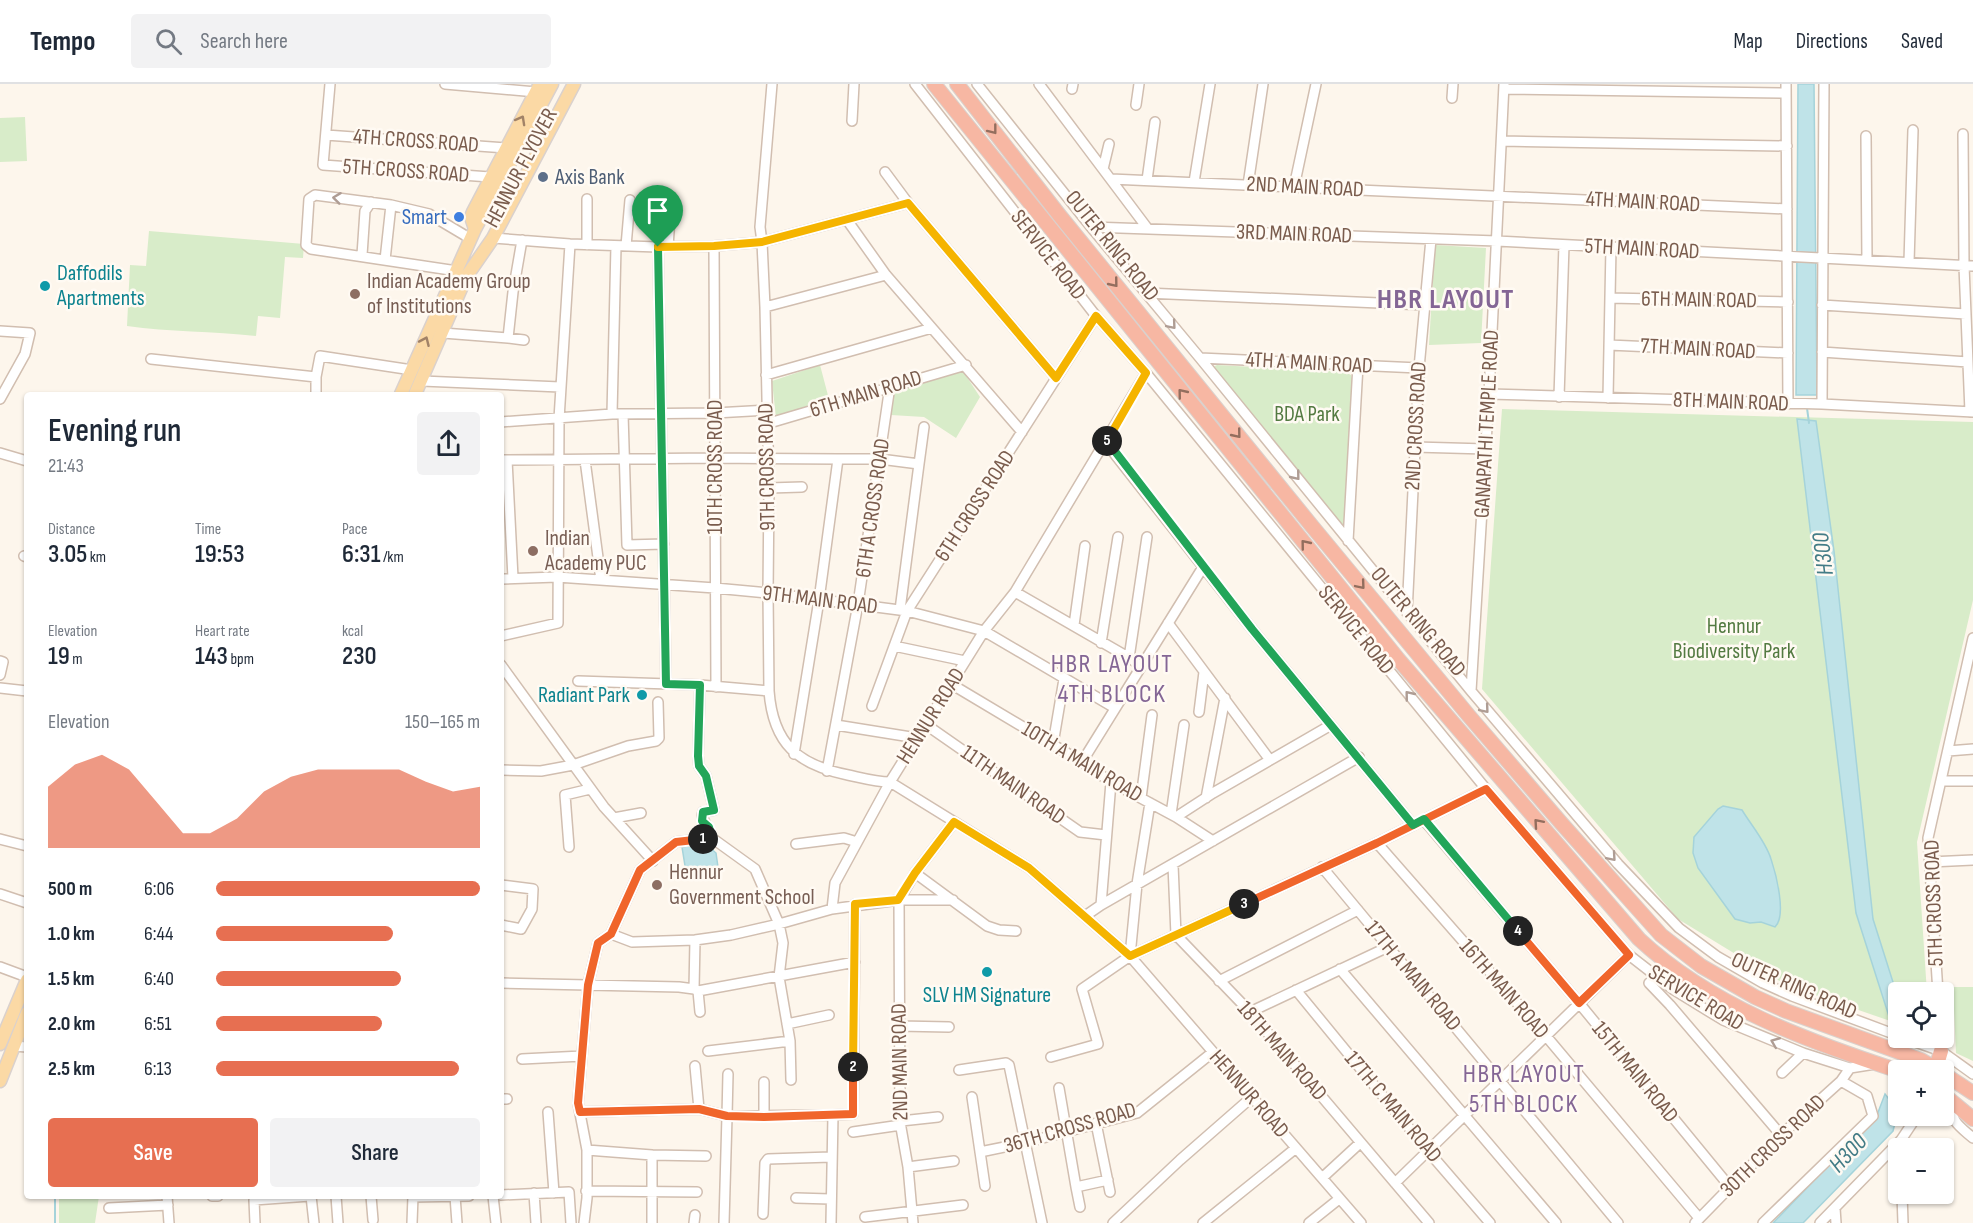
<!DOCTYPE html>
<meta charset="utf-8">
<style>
body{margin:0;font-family:"Sofia Sans Condensed",sans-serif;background:#f2f2f3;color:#1f2937;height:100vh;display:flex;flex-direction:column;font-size:22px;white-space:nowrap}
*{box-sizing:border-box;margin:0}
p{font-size:20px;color:#747a83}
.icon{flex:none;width:33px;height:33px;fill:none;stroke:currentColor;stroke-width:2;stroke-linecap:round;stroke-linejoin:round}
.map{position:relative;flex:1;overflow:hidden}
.drawer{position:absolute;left:24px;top:308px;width:480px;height:807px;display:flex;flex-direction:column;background:#fff;border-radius:6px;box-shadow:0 2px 4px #0004}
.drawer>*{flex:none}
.buttons{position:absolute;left:1888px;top:898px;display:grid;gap:12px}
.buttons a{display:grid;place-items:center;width:66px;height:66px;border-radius:6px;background:#fff;box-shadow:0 2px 4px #0004;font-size:30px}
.pin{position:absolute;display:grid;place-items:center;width:51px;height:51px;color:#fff;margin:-62px -26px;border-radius:50% 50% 50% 0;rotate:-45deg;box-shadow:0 0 6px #0007}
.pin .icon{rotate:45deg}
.km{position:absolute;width:30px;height:30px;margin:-15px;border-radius:50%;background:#222;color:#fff;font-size:16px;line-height:30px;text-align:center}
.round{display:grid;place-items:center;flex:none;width:63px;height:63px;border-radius:6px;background:#f2f2f3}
.overview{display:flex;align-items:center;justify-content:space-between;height:102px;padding:0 24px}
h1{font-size:33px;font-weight:600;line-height:45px}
.figures{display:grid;grid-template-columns:repeat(3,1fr);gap:9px;height:102px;padding:6px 24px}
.figures div{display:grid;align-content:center}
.figures b{font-size:26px;font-weight:600}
.figures small{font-size:16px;font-weight:400}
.figures p{font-size:16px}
.chart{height:168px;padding:12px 24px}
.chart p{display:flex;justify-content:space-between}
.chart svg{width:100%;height:108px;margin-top:6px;fill:#e76f51;opacity:.7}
.primary-button{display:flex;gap:12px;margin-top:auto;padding:12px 24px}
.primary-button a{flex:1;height:69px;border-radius:6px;background:#e76f51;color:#fff;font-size:24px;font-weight:600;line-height:69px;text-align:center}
.primary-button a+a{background:#f2f2f3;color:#1f2937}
ul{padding:0 24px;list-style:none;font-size:20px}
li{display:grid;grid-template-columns:96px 72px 1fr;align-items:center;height:45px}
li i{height:15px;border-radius:8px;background:#e76f51}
header{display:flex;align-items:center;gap:36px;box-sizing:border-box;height:84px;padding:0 30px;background:#fff;border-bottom:2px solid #e0e1e3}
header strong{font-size:28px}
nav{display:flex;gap:33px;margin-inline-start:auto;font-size:21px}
.search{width:420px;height:54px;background:#f2f2f3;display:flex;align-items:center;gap:15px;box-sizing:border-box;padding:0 21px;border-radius:6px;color:#747a83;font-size:22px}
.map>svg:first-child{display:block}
.green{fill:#d8ecc9}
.water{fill:#bfe3e8;stroke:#a5d3da;stroke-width:1.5}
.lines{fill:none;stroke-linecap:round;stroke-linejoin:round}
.stream{stroke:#a5d3da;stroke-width:2}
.minor-casing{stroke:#d1beb0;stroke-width:12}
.major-casing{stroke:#dad1cd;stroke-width:15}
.highway-casing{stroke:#dad1cd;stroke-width:16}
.minor{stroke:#fff;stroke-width:9}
.major{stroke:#fbd9a5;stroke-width:12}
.highway{stroke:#f7b7a3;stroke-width:14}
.oneway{stroke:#a18267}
.oneway2{stroke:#936e5e}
.oneway3{stroke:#af9d94}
.split-1-casing{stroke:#fff;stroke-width:12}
.split-2-casing{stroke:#fff;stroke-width:12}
.split-3-casing{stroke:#fff;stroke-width:12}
.split-4-casing{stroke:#fff;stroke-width:12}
.split-5-casing{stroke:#fff;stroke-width:12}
.split-6-casing{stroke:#fff;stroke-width:12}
.split-1{stroke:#22a559;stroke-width:8}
.split-2{stroke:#f0652b;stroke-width:8}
.split-3{stroke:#f5b400;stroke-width:8}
.split-4{stroke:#f0652b;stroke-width:8}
.split-5{stroke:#22a559;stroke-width:8}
.split-6{stroke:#f5b400;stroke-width:8}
.service-dot{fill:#5c6f8a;stroke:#fffaf3;stroke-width:2}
.shop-dot{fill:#3f7fe0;stroke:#fffaf3;stroke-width:2}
.culture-dot{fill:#0f9aa8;stroke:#fffaf3;stroke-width:2}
.education-dot{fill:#8d6e63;stroke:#fffaf3;stroke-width:2}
.labels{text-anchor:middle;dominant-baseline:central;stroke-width:5;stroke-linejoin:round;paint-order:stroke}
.street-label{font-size:22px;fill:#7a5c4d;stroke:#fffaf3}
.service-label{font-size:22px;fill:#4e5e75;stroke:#fffaf3;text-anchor:start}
.shop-label{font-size:22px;fill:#366cbe;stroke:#fffaf3;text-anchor:end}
.culture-label{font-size:22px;fill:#0d838f;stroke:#fffaf3;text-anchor:start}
.education-label{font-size:22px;fill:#785e54;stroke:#fffaf3;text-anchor:start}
.park-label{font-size:22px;fill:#537a41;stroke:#fffaf3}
.water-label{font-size:24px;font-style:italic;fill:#437c86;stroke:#fffaf3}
.quarter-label{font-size:26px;letter-spacing:1.5px;fill:#846695;stroke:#fffaf3}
.district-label{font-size:28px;font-weight:bold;letter-spacing:1.5px;fill:#846695;stroke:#fffaf3}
</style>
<header>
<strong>Tempo</strong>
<div class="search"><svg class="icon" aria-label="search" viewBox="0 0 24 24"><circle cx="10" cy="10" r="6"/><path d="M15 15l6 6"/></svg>Search here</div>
<nav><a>Map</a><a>Directions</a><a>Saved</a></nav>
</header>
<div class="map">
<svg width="1973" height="1139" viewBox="0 0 1973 1139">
<rect width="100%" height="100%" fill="#fdf6ec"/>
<path class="green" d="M25 33 27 77 0 78V34Z
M149 147 304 160 303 174 285 173 280 234 258 232 256 252C213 247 169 248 127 242L130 181 146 182Z
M1435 161 1486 164 1481 259 1429 261Z
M820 281 830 319 776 334 772 297Z
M1217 281 1345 288 1351 291 1353 299 1345 448 1215 288 1213 283Z
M963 287 980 313 956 354 924 333 891 331 893 306Z
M1502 325 1973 338V516L1917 758 1927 909H1899V940L1786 901 1678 835 1482 605Z
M1953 903H1973V977L1956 969Z
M59 1112H99L95 1139H59Z"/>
<path class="water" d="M1798 0H1814L1817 311H1796Z
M1797 335 1816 337 1834 467 1873 835 1899 917V947L1893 945 1856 829Z
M1723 722 1742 726C1751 741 1766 758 1771 775 1776 790 1787 832 1775 843L1761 838 1750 839 1735 835 1698 784 1693 769 1694 753 1718 725Z
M705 759 716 769 718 783 686 788 682 763Z
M1885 1010 1898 1027 1893 1047 1803 1139H1773L1877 1031Z"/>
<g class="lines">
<path class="stream" d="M1807 324 1809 339
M1889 1019 1894 989
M55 1139V1112"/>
<defs>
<path id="minor" d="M330 0 323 81 490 93
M445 0 536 8
M915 0 1096 232 1146 289 1486 705 1629 871 1674 906 1723 936 1803 969 1850 984 1875 980
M977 0 1091 143 1200 274 1471 607 1618 780 1679 844 1718 873 1763 899 1792 912 1899 952
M1039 0 1148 145
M1786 0 1788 320
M1072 5 1073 0
M1504 5 1786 9
M1452 14 1453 0
M1136 21 1139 0
M852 37 854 0
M1963 50 1964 182 1970 328
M326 51 506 64
M1866 52 1867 176
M1502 57 1787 62
M1103 85 1109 60
M885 88 908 119 1056 294
M1111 95 1787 125
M1147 96 1155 38
M1194 98 1210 0
M1248 101 1263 0
M1294 103 1316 0
M587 115V161
M847 136 886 191 1022 348
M1091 143 1497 157 1973 182
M493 154 570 160 658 163 714 162 762 158 908 119
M626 162 630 116
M714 162 716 603
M658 163 666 600
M668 163 671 118
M362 171 365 127 371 118
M385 176 391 121
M1909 178 1913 46
M457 187 311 165 306 161 309 115 315 111 391 121 429 130 471 155
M1146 209 1425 221
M1610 214 1788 218
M1822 221 1966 230
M765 223 886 191
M0 247 30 249 25 270 0 315
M443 249 508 254 513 208 522 156
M508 254 524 256
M1609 261 1788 269
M1822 268 1968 278
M1200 274 1419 284
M151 275 316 293
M766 291 932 244
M422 297 560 303
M316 310V293L320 272 412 286
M1489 310 1822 320 1973 328
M1559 313 1564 161
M1608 314 1611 163
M1822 320 1824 0
M612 330 616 162
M623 330 627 461 664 460
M501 338 612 330 715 329 767 326
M766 340 966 281
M1106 359 1252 545 1413 741
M1415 363 1486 365
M0 369 27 377
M501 376 715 374 838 375H880L919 380 900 526
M507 376 513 494
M585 376 601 496
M919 380 924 343
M769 404 802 403
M1348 457 1358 281
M24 472 27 473
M501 495 557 493 715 504 768 509 907 527 984 547 1115 624
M1015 508 1133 576 1141 583
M1407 529 1419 284 1431 155
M1168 539 1270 676
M1074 541 1085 462
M501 552 558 539 559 335 570 160
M1101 559 1118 453
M894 562 965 577
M1129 574 1147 453
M0 577 3 578 0 591
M501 581 604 723 653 777
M578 597 700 601 769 607C773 660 798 681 848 691 862 694 876 698 890 698
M951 600 1082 678 1111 698 1176 733 1213 757
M700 601 698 672 699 682 706 692 714 726 703 728 702 732 712 754
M0 604 27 607
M769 607 768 509 769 404 765 223 762 158 760 143 772 0
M1471 607 1489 310 1504 0
M872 622 907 527 1096 232
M1199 628 1204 588
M925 640 1080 748 1106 751
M836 641 917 654
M1053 660 1064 595
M1948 667 1973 665
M794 670 819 516 838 375
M1082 678 1203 483
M501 686 541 687 573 681 628 662 656 657 659 654 658 618
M827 687 858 520 890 302
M1942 697H1973
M890 698 1029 784 1130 872 1361 1139
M1141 714 1152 631
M1206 714 1225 614
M1171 730 1184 641
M1176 733 1213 709 1331 641
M614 734 641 729
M1424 736 1579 919 1730 1103
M0 755 27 762
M1377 759 1546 952 1699 1134
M796 760 844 754 857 758
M569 763 565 711 590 705
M1930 778 1973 776
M1173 781 1176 851 1250 928 1429 1139
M1322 783 1618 1139
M915 789 987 842 999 846 1016 847
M501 801 533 805 532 825 521 845 501 841
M0 810 27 819
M1101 821 1359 673
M832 825 835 799 890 698 984 547 1015 508 1146 289
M1085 832 1101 821 1111 698
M611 850 632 858 695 856 731 851 779 840 783 859 779 893 790 957 791 996
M1130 872 1137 800 1150 719
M0 883 27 893
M1340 885 1556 1139
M1219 897 1358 826
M501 899 679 903 694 905 698 907 855 878
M1649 899 1670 921 1781 1051
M694 905 695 856
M1296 906 1428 1067 1490 1139
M698 907 700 928
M1938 909 1928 754 1973 554
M1250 928 1388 863
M787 940 829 931
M899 942 949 943
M1904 954 1941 967 1973 990
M1941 954V967
M13 962 27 963
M708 967 790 957
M1051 973 1098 960 1082 905 1130 872 1377 759 1486 705
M522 975 582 972
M695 982 699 1025
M959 986 1006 979 1009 981 1042 1139
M1782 989 1803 969
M764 998V1033
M1059 1004 1076 1103
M972 1013 985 1102
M501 1015H507
M1952 1017C1950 1038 1959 1042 1973 1054
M548 1028 554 1109
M580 1028 699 1025 727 1032 728 990
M901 1037 938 1033
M1096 1039 1110 1108
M853 1048 901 1041
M587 1066 652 1071V1139
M980 1068 1024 1059 1137 1029 1213 968
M652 1071 706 1072
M908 1083 954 1077
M1322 1094 1360 1059
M1395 1099 1629 871
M586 1107 697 1108
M534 1109 536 1139
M1902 1110 1903 1139
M501 1111 569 1108 571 1139
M167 1112 169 1139
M212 1112H218
M311 1112 314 1139
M336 1112 338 1139
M371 1112 373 1136
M455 1112 457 1139
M493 1112 496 1139
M413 1113 469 1112
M796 1114 830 1115
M1080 1123 1076 1103 1108 1096
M109 1124 168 1121
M1835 1124 1836 1139
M763 1130 765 1079 768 1075 831 1073
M865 1133 963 1121
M255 1139 254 1116 310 1112
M412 1139 413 1112
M584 1139 587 1114V1066L578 1019 588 901 598 859 611 850 640 786 676 758 712 754 755 785 779 840 832 825 899 816 915 789 954 738
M694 1139 695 1131
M724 1139 727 1032 833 1031
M831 1139 833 1031 853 1030 855 820
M913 1139 908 1083 900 1038 899 816H953
M1113 1139 1180 1076 1252 1013
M1203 1139 1296 1064
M1309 1139 1339 1115
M1695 1139 1781 1051 1841 997 1850 984
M1763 1139 1873 1032 1867 1012 1841 997
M1820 1139 1901 1056 1917 1032"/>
<path id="major" d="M475 145 471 133 473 128 540 0
M401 310 475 145 552 0
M415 310 466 193 493 154 574 0
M0 960 27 896
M0 997 27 929"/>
<path id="highway" d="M934 0 1398 575 1639 855C1711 922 1807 957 1899 987
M957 0 1060 132 1311 441 1469 632 1562 740 1661 851 1701 882 1755 913 1786 927 1921 976 1940 987
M1936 984 1941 967
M1944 990 1973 1009
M1944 1011 1973 1035"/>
</defs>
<use href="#minor" class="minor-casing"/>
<use href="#major" class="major-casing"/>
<use href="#highway" class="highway-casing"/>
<use href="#minor" class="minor"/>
<use href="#major" class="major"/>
<use href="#highway" class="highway"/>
</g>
<defs><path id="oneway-chevron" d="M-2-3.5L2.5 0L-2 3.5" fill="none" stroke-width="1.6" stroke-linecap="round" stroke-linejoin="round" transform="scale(1.5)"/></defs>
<g class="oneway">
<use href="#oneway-chevron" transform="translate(521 36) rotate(-61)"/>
<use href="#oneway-chevron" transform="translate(425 257) rotate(-66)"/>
</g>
<g class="oneway2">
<use href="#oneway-chevron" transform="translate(993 46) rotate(52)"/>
<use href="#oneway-chevron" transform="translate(1114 199) rotate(51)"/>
<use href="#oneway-chevron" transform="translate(1182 309) rotate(-129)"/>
<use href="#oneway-chevron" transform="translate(1237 350) rotate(51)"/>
<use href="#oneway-chevron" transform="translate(1305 460) rotate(-129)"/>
<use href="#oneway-chevron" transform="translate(1361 501) rotate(50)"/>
<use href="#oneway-chevron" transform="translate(1538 739) rotate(-131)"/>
</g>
<g class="oneway3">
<use href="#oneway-chevron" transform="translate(337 114) rotate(-173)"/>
<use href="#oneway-chevron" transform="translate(1172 241) rotate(50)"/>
<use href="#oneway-chevron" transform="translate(1296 392) rotate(51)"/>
<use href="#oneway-chevron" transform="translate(1409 611) rotate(-129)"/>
<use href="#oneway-chevron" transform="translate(1485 625) rotate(50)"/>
<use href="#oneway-chevron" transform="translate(1612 773) rotate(49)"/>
<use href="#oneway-chevron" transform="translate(1775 958) rotate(-158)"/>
</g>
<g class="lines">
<defs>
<path id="split-1" d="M658 163 666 600 700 601 698 672 699 682 706 692 714 726 703 728 702 737 709 743 712 754 703 755"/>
<path id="split-2" d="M703 755 676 758 640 786 611 850 598 859 588 901 578 1019 580 1028 699 1025 727 1032 764 1033 853 1030V983"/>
<path id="split-3" d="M853 983 855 820 898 816 915 789 954 738 1029 784 1130 872 1244 820"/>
<path id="split-4" d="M1244 820 1377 759 1486 705 1629 871 1579 919 1518 847"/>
<path id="split-5" d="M1107 357 1252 545 1413 741 1424 735 1518 847"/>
<path id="split-6" d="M658 163 714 162 762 158 908 119 1056 294 1096 232 1146 289 1107 357"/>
</defs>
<use href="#split-1" class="split-1-casing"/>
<use href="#split-2" class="split-2-casing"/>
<use href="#split-3" class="split-3-casing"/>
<use href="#split-4" class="split-4-casing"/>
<use href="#split-5" class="split-5-casing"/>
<use href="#split-6" class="split-6-casing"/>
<use href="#split-1" class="split-1"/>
<use href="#split-2" class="split-2"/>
<use href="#split-3" class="split-3"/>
<use href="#split-4" class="split-4"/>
<use href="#split-5" class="split-5"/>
<use href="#split-6" class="split-6"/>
</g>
<circle class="service-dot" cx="543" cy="93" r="6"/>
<circle class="shop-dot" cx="459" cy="133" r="6"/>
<g class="culture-dot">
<circle cx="45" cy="202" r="6"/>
<circle cx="642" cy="611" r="6"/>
<circle cx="987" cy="888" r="6"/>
</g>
<g class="education-dot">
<circle cx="355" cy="210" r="6"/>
<circle cx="533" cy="467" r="6"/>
<circle cx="657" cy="801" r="6"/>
</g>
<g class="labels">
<g class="street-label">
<text transform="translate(416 57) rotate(4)">4TH CROSS ROAD</text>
<text transform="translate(521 84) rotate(-62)">HENNUR FLYOVER</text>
<text transform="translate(406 87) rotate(4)">5TH CROSS ROAD</text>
<text transform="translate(1305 103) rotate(3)">2ND MAIN ROAD</text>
<text transform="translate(1643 118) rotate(3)">4TH MAIN ROAD</text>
<text transform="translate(1294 150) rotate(2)">3RD MAIN ROAD</text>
<text transform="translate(1112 162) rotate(51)">OUTER RING ROAD</text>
<text transform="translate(1642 165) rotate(3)">5TH MAIN ROAD</text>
<text transform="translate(1048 171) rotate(52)">SERVICE ROAD</text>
<text transform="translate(1699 216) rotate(1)">6TH MAIN ROAD</text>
<text transform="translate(1698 265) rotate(3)">7TH MAIN ROAD</text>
<text transform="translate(1309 279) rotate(3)">4TH A MAIN ROAD</text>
<text transform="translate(866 310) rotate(-17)">6TH MAIN ROAD</text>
<text transform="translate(1731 318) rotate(2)">8TH MAIN ROAD</text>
<text transform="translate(1487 340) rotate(-87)">GANAPATHI TEMPLE ROAD</text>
<text transform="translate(1416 342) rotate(-87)">2ND CROSS ROAD</text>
<text transform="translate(715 383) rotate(-90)">10TH CROSS ROAD</text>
<text transform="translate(767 383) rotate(-91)">9TH CROSS ROAD</text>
<text transform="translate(975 422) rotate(-57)">6TH CROSS ROAD</text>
<text transform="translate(873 424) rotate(-82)">6TH A CROSS ROAD</text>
<text transform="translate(820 516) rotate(7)">9TH MAIN ROAD</text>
<text transform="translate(1418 538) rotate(50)">OUTER RING ROAD</text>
<text transform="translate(1356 546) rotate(51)">SERVICE ROAD</text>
<text transform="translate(931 632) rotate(-58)">HENNUR ROAD</text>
<text transform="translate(1082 678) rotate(31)">10TH A MAIN ROAD</text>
<text transform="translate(1013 701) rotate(35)">11TH MAIN ROAD</text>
<text transform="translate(1934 819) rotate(-92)">5TH CROSS ROAD</text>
<text transform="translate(1413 892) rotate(50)">17TH A MAIN ROAD</text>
<text transform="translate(1794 902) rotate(24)">OUTER RING ROAD</text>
<text transform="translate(1504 905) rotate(49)">16TH MAIN ROAD</text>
<text transform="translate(1696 914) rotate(31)">SERVICE ROAD</text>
<text transform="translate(1282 967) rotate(49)">18TH MAIN ROAD</text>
<text transform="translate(900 978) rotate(-91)">2ND MAIN ROAD</text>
<text transform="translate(1635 988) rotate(51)">15TH MAIN ROAD</text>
<text transform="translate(1249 1010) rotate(49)">HENNUR ROAD</text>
<text transform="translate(1393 1023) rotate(50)">17TH C MAIN ROAD</text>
<text transform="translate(1070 1044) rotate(-16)">36TH CROSS ROAD</text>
<text transform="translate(1773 1062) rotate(-44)">30TH CROSS ROAD</text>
</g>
<g class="service-label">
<text x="555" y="93">Axis Bank</text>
</g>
<g class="shop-label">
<text x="447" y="133">Smart</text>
</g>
<g class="culture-label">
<text x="57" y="189">Daffodils<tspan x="57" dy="25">Apartments</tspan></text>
<text x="630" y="611" text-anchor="end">Radiant Park</text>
<text x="987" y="911" text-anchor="middle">SLV HM Signature</text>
</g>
<g class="education-label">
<text x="367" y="197">Indian Academy Group<tspan x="367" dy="25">of Institutions</tspan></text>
<text x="545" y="454">Indian<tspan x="545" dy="25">Academy PUC</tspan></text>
<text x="669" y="788">Hennur<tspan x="669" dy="25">Government School</tspan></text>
</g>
<g class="park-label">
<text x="1307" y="330">BDA Park</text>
<text x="1734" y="542">Hennur<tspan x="1734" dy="25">Biodiversity Park</tspan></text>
</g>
<g class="water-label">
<text transform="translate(1823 470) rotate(-97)">H300</text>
<text transform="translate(1848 1069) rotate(-47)">H300</text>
</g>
<g class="quarter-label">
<text x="1112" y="580">HBR LAYOUT<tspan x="1112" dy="30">4TH BLOCK</tspan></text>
<text x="1524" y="990">HBR LAYOUT<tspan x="1524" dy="30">5TH BLOCK</tspan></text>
</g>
<g class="district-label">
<text x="1446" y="215">HBR LAYOUT</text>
</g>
</g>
</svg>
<div class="buttons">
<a><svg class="icon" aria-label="locate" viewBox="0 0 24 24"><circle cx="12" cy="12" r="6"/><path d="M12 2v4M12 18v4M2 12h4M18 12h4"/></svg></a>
<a>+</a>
<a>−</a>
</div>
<div class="pin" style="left:658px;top:163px;background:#1e9e55"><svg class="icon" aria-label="arrive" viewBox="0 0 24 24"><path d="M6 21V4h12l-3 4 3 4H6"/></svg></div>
<b class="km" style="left:703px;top:755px">1</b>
<b class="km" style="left:853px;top:983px">2</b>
<b class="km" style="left:1244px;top:820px">3</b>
<b class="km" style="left:1518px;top:847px">4</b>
<b class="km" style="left:1107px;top:357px">5</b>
<section class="drawer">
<div class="overview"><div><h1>Evening run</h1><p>21:43</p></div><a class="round"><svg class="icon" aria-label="share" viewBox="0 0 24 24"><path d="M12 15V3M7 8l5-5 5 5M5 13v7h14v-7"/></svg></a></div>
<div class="figures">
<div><p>Distance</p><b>3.05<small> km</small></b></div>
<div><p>Time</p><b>19:53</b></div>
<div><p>Pace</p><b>6:31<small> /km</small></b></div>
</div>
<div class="figures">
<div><p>Elevation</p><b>19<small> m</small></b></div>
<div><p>Heart rate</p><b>143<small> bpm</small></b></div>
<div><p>kcal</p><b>230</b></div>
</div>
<div class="chart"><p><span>Elevation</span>150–165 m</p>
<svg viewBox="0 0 160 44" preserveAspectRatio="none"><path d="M0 44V19L10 10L20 6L30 12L40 25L50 38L60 38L70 32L80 21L90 15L100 12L110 12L120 12L130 12L140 17L150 21L160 19V44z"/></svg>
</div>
<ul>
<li><b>500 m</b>6:06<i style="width:100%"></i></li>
<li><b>1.0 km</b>6:44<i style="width:67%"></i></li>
<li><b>1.5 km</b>6:40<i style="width:70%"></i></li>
<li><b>2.0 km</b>6:51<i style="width:63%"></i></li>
<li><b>2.5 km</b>6:13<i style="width:92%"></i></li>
</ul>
<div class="primary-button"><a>Save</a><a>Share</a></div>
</section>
</div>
